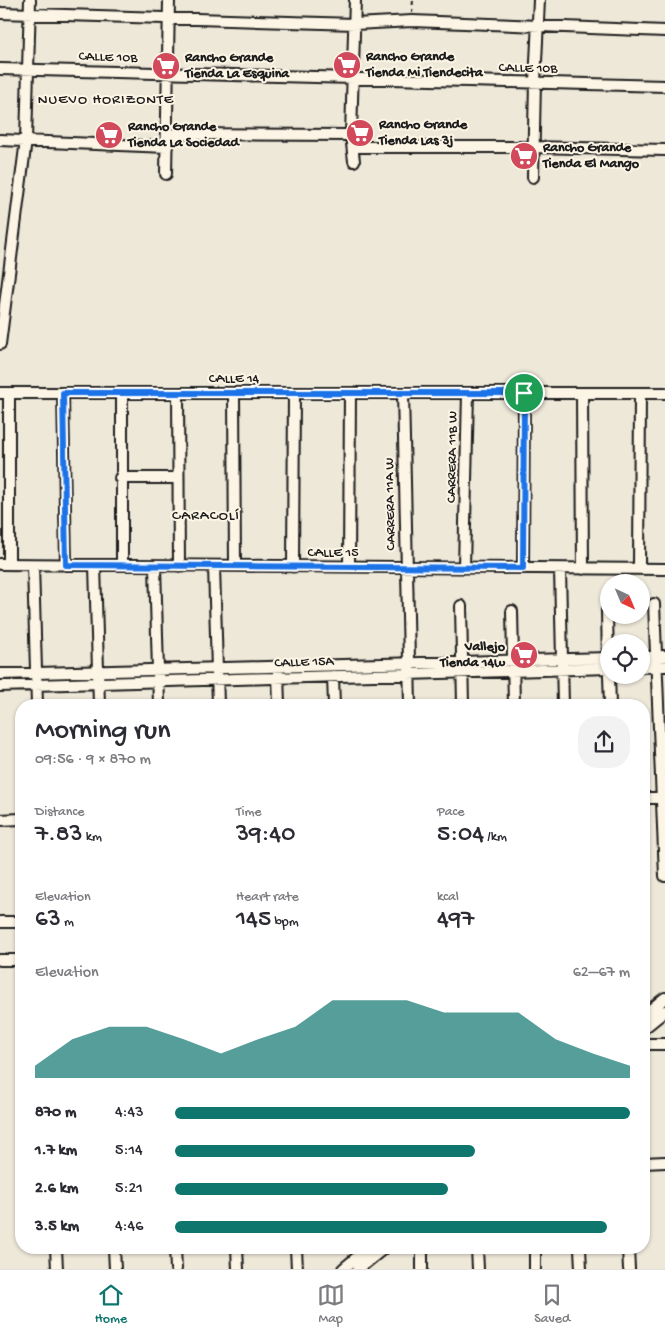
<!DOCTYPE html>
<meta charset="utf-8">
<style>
body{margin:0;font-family:"Gochi Hand",sans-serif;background:#f2f2f3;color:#2b2b33;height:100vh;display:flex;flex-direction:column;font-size:19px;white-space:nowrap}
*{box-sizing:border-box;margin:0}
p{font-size:16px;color:#7c7c81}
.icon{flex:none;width:28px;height:28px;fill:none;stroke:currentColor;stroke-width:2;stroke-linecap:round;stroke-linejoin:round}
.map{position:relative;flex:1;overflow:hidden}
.drawer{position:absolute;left:15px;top:699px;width:635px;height:555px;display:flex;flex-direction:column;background:#fff;border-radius:20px;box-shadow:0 1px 4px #0004}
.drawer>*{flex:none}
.needle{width:32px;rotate:136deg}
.controls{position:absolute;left:600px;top:574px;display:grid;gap:10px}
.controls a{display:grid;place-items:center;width:50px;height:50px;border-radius:50%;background:#fff;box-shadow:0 1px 4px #0004;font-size:25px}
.pin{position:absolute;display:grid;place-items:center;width:42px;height:42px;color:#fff;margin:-21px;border:2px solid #fff;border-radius:50%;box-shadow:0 1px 5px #0007}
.round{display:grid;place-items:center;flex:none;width:52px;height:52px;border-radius:20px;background:#f2f2f3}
.head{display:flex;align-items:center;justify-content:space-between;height:85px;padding:0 20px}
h1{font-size:28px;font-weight:600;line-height:38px}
.stats{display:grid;grid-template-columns:repeat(3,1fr);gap:8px;height:85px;padding:5px 20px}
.stats div{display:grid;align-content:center}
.stats b{font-size:25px;font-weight:600}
.stats small{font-size:14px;font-weight:400}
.stats p{font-size:14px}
.chart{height:140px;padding:10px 20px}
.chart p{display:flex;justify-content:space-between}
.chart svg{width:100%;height:90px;margin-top:5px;fill:#0f766e;opacity:.7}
ul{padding:0 20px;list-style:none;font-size:16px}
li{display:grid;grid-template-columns:80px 60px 1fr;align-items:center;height:38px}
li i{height:12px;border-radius:6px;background:#0f766e}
.tabs{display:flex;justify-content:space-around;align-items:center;height:70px;border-top:1px solid #e1e1e2;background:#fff;font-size:14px;color:#7c7c81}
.tabs a{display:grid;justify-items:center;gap:2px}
.tabs .selected{color:#0f766e}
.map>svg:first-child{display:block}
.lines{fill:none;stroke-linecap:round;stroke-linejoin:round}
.street-casing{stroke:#1c1c1c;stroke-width:14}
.path{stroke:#1c1c1c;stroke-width:2;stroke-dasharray:4 4;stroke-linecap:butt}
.street{stroke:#fcf5e5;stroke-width:10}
.route-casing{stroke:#fff;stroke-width:10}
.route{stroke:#1a73e8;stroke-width:6}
.labels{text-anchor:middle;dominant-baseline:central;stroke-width:4;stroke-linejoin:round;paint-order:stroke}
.poi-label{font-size:14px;font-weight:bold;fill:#1c1c1c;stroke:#fcf5e5;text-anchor:start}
.street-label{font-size:14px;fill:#1c1c1c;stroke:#fcf5e5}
.neighbourhood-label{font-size:15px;letter-spacing:1px;fill:#1c1c1c;stroke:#fcf5e5}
</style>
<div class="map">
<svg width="665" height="1269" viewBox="0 0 665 1269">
<rect width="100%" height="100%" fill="#eee8d9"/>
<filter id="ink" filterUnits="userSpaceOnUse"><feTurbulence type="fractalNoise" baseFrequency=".02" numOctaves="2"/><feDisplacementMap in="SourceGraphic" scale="10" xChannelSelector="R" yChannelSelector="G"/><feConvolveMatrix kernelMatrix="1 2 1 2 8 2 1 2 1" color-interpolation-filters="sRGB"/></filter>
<g filter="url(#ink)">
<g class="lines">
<defs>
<path id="street" d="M0 13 355 24 412 21 665 31
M0 69 665 86
M168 134 351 135
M0 140 167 147
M353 147H533L665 150
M354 161 351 135 355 0
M166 174 169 0
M533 177 535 82 539 0
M0 344 26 140 30 0
M0 393H665
M9 393V564
M63 393 66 565
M178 393 179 566
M234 393 235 566
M403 393 410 705
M582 393 583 569
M120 478H178
M0 564 665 569
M33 565 37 705
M95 565 99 705
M122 565V393
M155 566 159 705
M214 566 218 705
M293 567 294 393
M349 567 350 393
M464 568 468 393
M523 568 524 393
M560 569 563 705
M639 569 640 393
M654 604 665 876
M461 606 463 705
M607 610 608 664
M512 611 514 705
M641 657 665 656
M641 667 665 666
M278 673 279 705
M0 674 609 658
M609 675 610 705
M333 676 334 705
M0 686 609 668
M644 798H665
M0 820 21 819
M0 922H21
M0 960H21
M644 1015 665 998
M644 1028 665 1011
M644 1044H665
M644 1163 665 1162
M56 1248 57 1269
M114 1248 115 1269
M175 1248 176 1269
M237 1248 238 1269
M296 1248 297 1269
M422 1248V1269
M477 1248 478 1269
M535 1248V1269
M580 1248 581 1269
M628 1248 629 1269
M343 1269 368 1248
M358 1269 384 1248"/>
</defs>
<use href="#street" class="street-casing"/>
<path class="path" d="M412 13 413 0"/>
<use href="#street" class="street"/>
</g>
</g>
<g class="lines" filter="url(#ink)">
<defs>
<path id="route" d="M63 393H524L523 568 66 565Z"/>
</defs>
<use href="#route" class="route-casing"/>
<use href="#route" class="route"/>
</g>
<defs>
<symbol id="supermarket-disc" viewBox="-11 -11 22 22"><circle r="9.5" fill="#d1495b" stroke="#fcf5e5"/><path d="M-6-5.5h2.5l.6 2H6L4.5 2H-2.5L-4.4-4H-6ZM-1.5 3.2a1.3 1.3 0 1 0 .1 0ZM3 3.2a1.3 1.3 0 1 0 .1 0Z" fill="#fff"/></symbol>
</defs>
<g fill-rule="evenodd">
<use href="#supermarket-disc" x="331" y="49" width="32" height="32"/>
<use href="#supermarket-disc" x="150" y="50" width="32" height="32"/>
<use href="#supermarket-disc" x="344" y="117" width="32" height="32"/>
<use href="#supermarket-disc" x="93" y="119" width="32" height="32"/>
<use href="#supermarket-disc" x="508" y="140" width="32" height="32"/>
<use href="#supermarket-disc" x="508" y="639" width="32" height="32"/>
</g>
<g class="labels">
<g class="poi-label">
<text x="366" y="57">Rancho Grande<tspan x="366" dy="16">Tienda Mi Tiendecita</tspan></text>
<text x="185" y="58">Rancho Grande<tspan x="185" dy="16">Tienda La Esquina</tspan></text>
<text x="379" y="125">Rancho Grande<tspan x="379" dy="16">Tienda Las 3j</tspan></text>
<text x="128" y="127">Rancho Grande<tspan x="128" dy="16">Tienda La Sociedad</tspan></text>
<text x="543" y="148">Rancho Grande<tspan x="543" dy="16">Tienda El Mango</tspan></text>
<text x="505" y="647" text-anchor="end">Vallejo<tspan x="505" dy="16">Tienda 14w</tspan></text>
</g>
<g class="street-label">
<text transform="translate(108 58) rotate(2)">CALLE 10B</text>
<text transform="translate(528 69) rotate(1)">CALLE 10B</text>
<text x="234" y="379">CALLE 14</text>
<text transform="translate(453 457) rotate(-89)">CARRERA 11B W</text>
<text transform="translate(391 504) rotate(-91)">CARRERA 11A W</text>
<text x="333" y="553">CALLE 15</text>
<text transform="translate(304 663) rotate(-2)">CALLE 15A</text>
</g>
<g class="neighbourhood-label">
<text x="106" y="100">NUEVO HORIZONTE</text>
<text x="206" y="516">CARACOLÍ</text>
</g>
</g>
</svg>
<div class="controls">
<a><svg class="needle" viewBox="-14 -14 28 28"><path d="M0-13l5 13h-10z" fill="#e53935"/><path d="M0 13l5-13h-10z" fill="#7c7c81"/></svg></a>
<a><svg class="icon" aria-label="locate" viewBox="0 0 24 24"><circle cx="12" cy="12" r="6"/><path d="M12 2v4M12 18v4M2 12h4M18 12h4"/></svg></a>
</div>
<div class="pin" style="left:524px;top:393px;background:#1e9e55"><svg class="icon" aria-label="arrive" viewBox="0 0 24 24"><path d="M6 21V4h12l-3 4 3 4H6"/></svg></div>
<section class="drawer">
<div class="head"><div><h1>Morning run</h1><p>09:56 · 9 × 870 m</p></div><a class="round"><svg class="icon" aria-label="share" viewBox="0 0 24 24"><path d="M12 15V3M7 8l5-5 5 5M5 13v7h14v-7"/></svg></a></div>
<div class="stats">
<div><p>Distance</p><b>7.83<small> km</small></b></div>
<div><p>Time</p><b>39:40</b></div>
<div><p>Pace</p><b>5:04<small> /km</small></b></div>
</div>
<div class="stats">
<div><p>Elevation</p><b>63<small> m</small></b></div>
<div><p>Heart rate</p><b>145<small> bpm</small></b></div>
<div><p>kcal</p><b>497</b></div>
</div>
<div class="chart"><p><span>Elevation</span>62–67 m</p>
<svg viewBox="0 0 160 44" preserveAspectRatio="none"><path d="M0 44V38L10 25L20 19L30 19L40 25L50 32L60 25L70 19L80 6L90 6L100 6L110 12L120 12L130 12L140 25L150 32L160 38V44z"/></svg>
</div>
<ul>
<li><b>870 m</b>4:43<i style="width:100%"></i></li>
<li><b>1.7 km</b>5:14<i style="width:66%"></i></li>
<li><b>2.6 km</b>5:21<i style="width:60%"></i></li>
<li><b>3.5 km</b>4:46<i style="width:95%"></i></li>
</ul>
</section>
</div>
<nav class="tabs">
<a class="selected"><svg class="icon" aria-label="home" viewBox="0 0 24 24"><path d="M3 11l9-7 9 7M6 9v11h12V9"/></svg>Home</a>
<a><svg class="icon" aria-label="map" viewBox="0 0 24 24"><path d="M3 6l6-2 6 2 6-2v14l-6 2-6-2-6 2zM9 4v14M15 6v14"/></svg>Map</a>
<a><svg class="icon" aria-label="saved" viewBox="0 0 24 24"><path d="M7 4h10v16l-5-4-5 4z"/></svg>Saved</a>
</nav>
